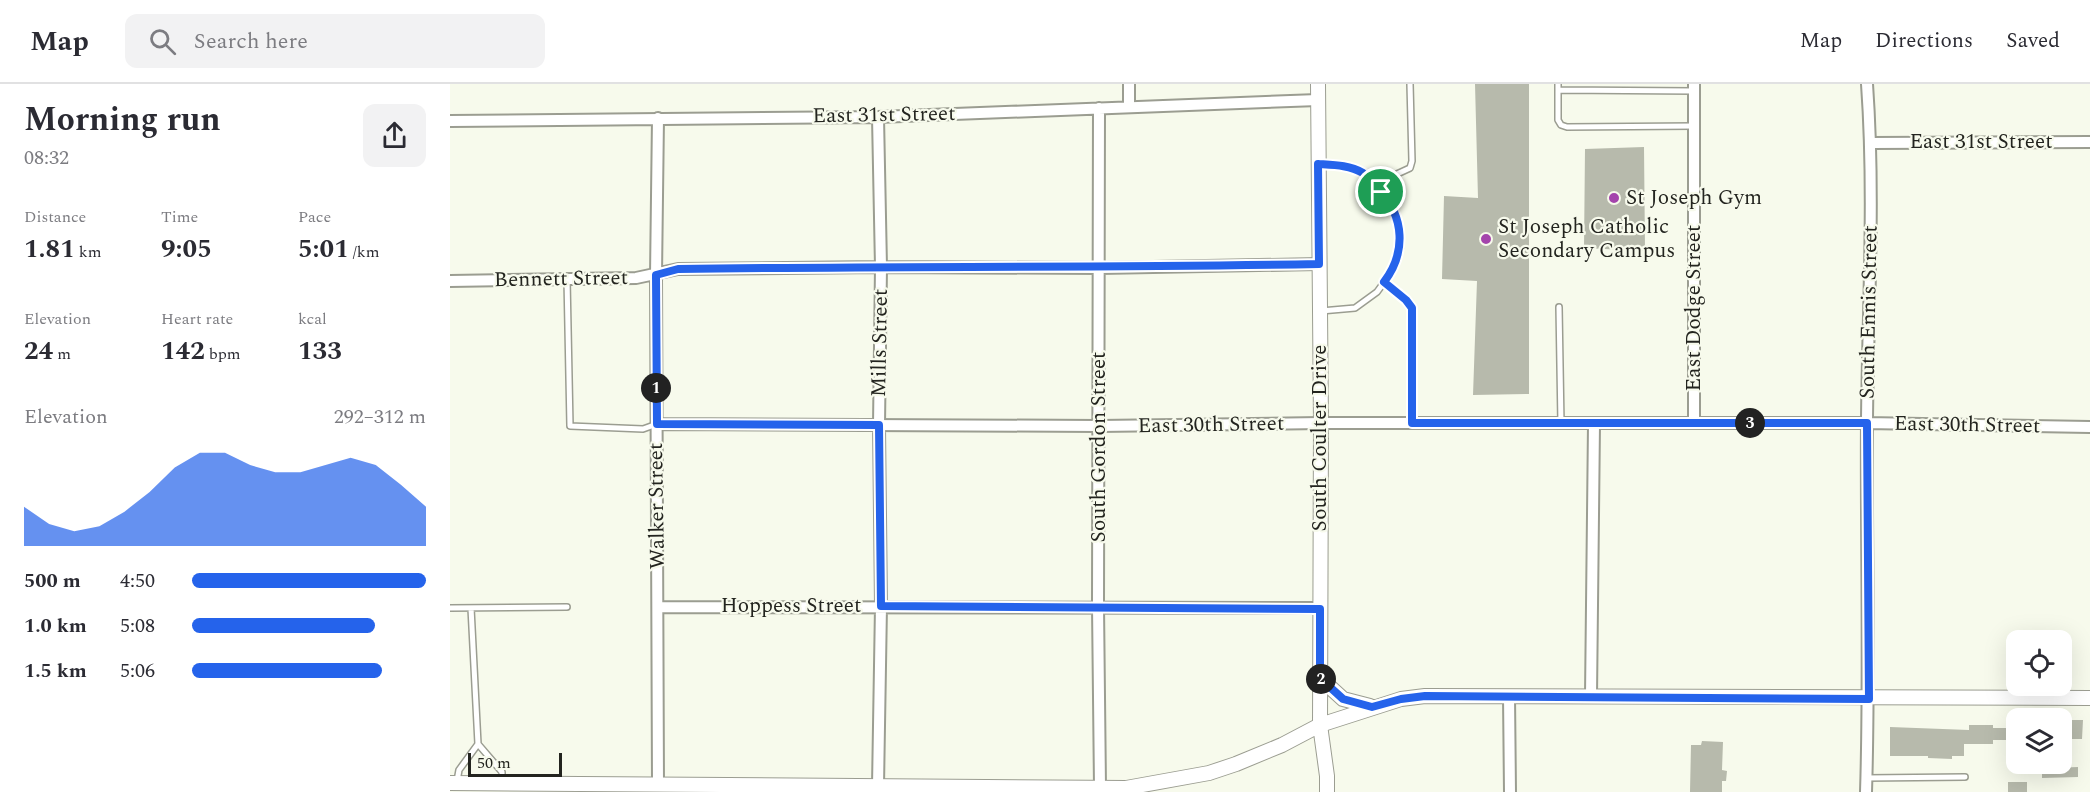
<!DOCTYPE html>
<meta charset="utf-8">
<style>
body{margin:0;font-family:Spectral,serif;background:#f2f2f3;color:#2b2b33;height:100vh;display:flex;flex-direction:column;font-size:22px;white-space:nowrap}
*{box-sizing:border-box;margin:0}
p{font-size:20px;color:#7c7c81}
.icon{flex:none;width:33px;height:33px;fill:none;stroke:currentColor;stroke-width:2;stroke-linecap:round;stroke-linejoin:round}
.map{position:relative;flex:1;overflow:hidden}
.drawer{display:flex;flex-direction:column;background:#fff;width:450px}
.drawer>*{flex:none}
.tools{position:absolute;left:1556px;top:546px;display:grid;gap:12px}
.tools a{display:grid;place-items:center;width:66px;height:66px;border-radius:12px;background:#fff;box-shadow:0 6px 24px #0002;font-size:30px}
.scale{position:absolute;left:18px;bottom:15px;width:94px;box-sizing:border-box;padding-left:6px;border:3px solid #23241f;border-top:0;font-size:16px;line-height:21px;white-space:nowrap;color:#23241f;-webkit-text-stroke:4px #f7faec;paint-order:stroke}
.pin{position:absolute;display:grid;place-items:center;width:51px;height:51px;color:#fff;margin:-26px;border:3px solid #fff;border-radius:50%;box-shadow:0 2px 6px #0007}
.km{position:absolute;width:30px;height:30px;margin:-15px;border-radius:50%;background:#222;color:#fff;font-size:16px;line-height:30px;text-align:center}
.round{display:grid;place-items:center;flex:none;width:63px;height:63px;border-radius:12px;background:#f2f2f3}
.headline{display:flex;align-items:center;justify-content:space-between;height:102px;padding:0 24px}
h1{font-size:33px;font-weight:700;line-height:45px}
.metrics{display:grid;grid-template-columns:repeat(3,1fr);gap:9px;height:102px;padding:6px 24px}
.metrics div{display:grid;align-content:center}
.metrics b{font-size:26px;font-weight:700}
.metrics small{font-size:16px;font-weight:400}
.metrics p{font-size:16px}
.chart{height:168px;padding:12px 24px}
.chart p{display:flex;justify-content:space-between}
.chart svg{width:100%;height:108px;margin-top:6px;fill:#2563eb;opacity:.7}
ul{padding:0 24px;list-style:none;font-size:20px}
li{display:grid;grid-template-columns:96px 72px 1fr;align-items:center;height:45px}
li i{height:15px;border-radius:8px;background:#2563eb}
header{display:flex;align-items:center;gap:36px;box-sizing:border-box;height:84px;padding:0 30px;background:#fff;border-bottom:2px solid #e1e1e2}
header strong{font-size:28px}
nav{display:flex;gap:33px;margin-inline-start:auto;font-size:21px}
.search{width:420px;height:54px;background:#f2f2f3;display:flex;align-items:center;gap:15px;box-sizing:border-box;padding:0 21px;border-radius:12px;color:#7c7c81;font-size:22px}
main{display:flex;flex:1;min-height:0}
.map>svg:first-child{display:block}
.building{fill:#b7baac}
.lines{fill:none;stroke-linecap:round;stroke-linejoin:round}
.lane-casing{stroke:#9b9d91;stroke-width:8}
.street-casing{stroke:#9b9d91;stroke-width:14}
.secondary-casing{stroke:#9b9d91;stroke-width:16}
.lane{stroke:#fff;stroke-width:5}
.street{stroke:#fff;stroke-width:10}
.secondary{stroke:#fff;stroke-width:14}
.route-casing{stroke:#fff;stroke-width:12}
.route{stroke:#2563eb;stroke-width:8}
.poi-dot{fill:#a444ac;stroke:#f7faec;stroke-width:2}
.labels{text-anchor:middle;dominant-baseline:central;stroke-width:4.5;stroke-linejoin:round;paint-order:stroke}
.street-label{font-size:21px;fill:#23241f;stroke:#f7faec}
.poi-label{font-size:21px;fill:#23241f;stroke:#f7faec;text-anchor:start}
</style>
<header>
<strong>Map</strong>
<div class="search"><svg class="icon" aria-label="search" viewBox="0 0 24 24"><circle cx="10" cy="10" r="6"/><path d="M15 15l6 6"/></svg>Search here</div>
<nav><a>Map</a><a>Directions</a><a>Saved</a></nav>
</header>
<main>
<section class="drawer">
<div class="headline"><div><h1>Morning run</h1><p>08:32</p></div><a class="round"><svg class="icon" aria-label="share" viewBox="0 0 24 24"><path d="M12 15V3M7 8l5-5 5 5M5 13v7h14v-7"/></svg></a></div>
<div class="metrics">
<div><p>Distance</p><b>1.81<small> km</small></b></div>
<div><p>Time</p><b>9:05</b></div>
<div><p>Pace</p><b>5:01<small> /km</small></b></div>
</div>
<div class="metrics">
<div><p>Elevation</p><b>24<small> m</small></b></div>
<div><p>Heart rate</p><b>142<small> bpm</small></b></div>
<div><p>kcal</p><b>133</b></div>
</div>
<div class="chart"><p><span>Elevation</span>292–312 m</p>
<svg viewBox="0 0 160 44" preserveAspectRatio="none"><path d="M0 44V28L10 35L20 38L30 36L40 30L50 22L60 12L70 6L80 6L90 11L100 14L110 14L120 11L130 8L140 11L150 19L160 28V44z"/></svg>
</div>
<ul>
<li><b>500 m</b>4:50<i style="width:100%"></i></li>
<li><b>1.0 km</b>5:08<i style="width:78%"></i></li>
<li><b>1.5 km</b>5:06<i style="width:81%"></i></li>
</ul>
</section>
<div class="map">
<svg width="1640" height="708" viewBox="0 0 1640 708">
<rect width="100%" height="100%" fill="#f7faec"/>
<path class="building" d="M1025 0H1079V310L1023 311 1027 197 992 195 994 112 1028 114Z
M1194 63 1195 167 1134 164 1135 65Z
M1615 636H1633L1632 655H1615Z
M1519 641H1543V644H1566V656H1543V660H1514V672H1502V675L1478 674V672H1440V643L1519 646Z
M1252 657 1273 658 1272 686 1277 687 1276 697H1272V708H1240L1241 661H1251Z
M1604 681V684L1628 683V693L1592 694V682Z
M1558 698H1577V708H1558Z"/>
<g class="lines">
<defs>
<path id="lane" d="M1108 0V36L1111 41 1117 43 1244 42
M1108 6 1244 7
M868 80 894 81 914 90 936 113 948 135 951 162 943 186 927 208 905 224 871 227
M931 108 947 90 960 84 962 77 960 0
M117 195 120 342 193 345 207 340
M934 198 956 216 962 224V339
M1109 223 1111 340
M0 524 117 523
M21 524 28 660 52 688V698
M1416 694 1515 693
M7 697 9 686 28 660"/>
<path id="street" d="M679 0V23
M1244 0V339
M649 24 648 522 650 703
M208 34 206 191 208 701
M0 37 428 33 868 16
M1421 59 1640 58
M0 197 186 194 228 185 431 183 650 184 869 180
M207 340 649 342 871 339H1417L1640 343
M208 523 870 524
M1059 612 1060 708
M1141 612 1144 340
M428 702 431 522 429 341 431 183 428 33
M1416 708C1420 584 1416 460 1417 336 1418 224 1425 112 1417 0"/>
<path id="secondary" d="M868 0 871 339 870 641 877 692V708
M870 594 893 615 920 622
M0 699 676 704 759 689 786 680 832 661 870 641 951 615 975 612 1640 614"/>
</defs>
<use href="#lane" class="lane-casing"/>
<use href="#street" class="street-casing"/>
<use href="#secondary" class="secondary-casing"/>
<use href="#lane" class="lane"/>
<use href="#street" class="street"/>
<use href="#secondary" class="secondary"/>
</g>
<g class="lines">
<defs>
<path id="route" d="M868 80C884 81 899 81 913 89 919 93 924 100 929 106 955 133 956 169 934 198L956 216 962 224V339H1417L1419 615 975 612 951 615 922 623 893 615 870 594V525L431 522 429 341 207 340 206 191 228 185C442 182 655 184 869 180Z"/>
</defs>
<use href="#route" class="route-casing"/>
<use href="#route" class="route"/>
</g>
<g class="poi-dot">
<circle cx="1164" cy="114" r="6"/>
<circle cx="1036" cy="155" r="6"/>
</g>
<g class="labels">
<g class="street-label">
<text transform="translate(434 31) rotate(-1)">East 31st Street</text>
<text x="1531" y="58">East 31st Street</text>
<text transform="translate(111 195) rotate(-1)">Bennett Street</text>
<text transform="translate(1244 224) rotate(-90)">East Dodge Street</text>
<text transform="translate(1419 228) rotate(-89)">South Ennis Street</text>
<text transform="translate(430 259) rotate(-89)">Mills Street</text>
<text transform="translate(761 341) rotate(-1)">East 30th Street</text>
<text transform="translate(1517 341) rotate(1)">East 30th Street</text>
<text transform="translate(870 354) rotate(-90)">South Coulter Drive</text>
<text transform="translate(649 363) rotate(-90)">South Gordon Street</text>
<text transform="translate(207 422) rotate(-91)">Walker Street</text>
<text x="341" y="522">Hoppess Street</text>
</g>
<g class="poi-label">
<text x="1176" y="114">St Joseph Gym</text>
<text x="1048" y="143">St Joseph Catholic<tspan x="1048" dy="24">Secondary Campus</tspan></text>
</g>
</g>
</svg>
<div class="tools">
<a><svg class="icon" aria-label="locate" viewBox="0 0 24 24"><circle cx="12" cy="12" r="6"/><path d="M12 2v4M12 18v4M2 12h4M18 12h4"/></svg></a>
<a><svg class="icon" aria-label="layers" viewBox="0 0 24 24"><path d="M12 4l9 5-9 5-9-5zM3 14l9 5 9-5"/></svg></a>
</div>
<div class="scale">50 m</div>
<div class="pin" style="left:931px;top:108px;background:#1e9e55"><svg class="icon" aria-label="arrive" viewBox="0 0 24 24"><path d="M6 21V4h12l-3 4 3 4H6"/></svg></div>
<b class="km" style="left:206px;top:304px">1</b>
<b class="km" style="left:871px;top:595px">2</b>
<b class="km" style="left:1300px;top:339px">3</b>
</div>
</main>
